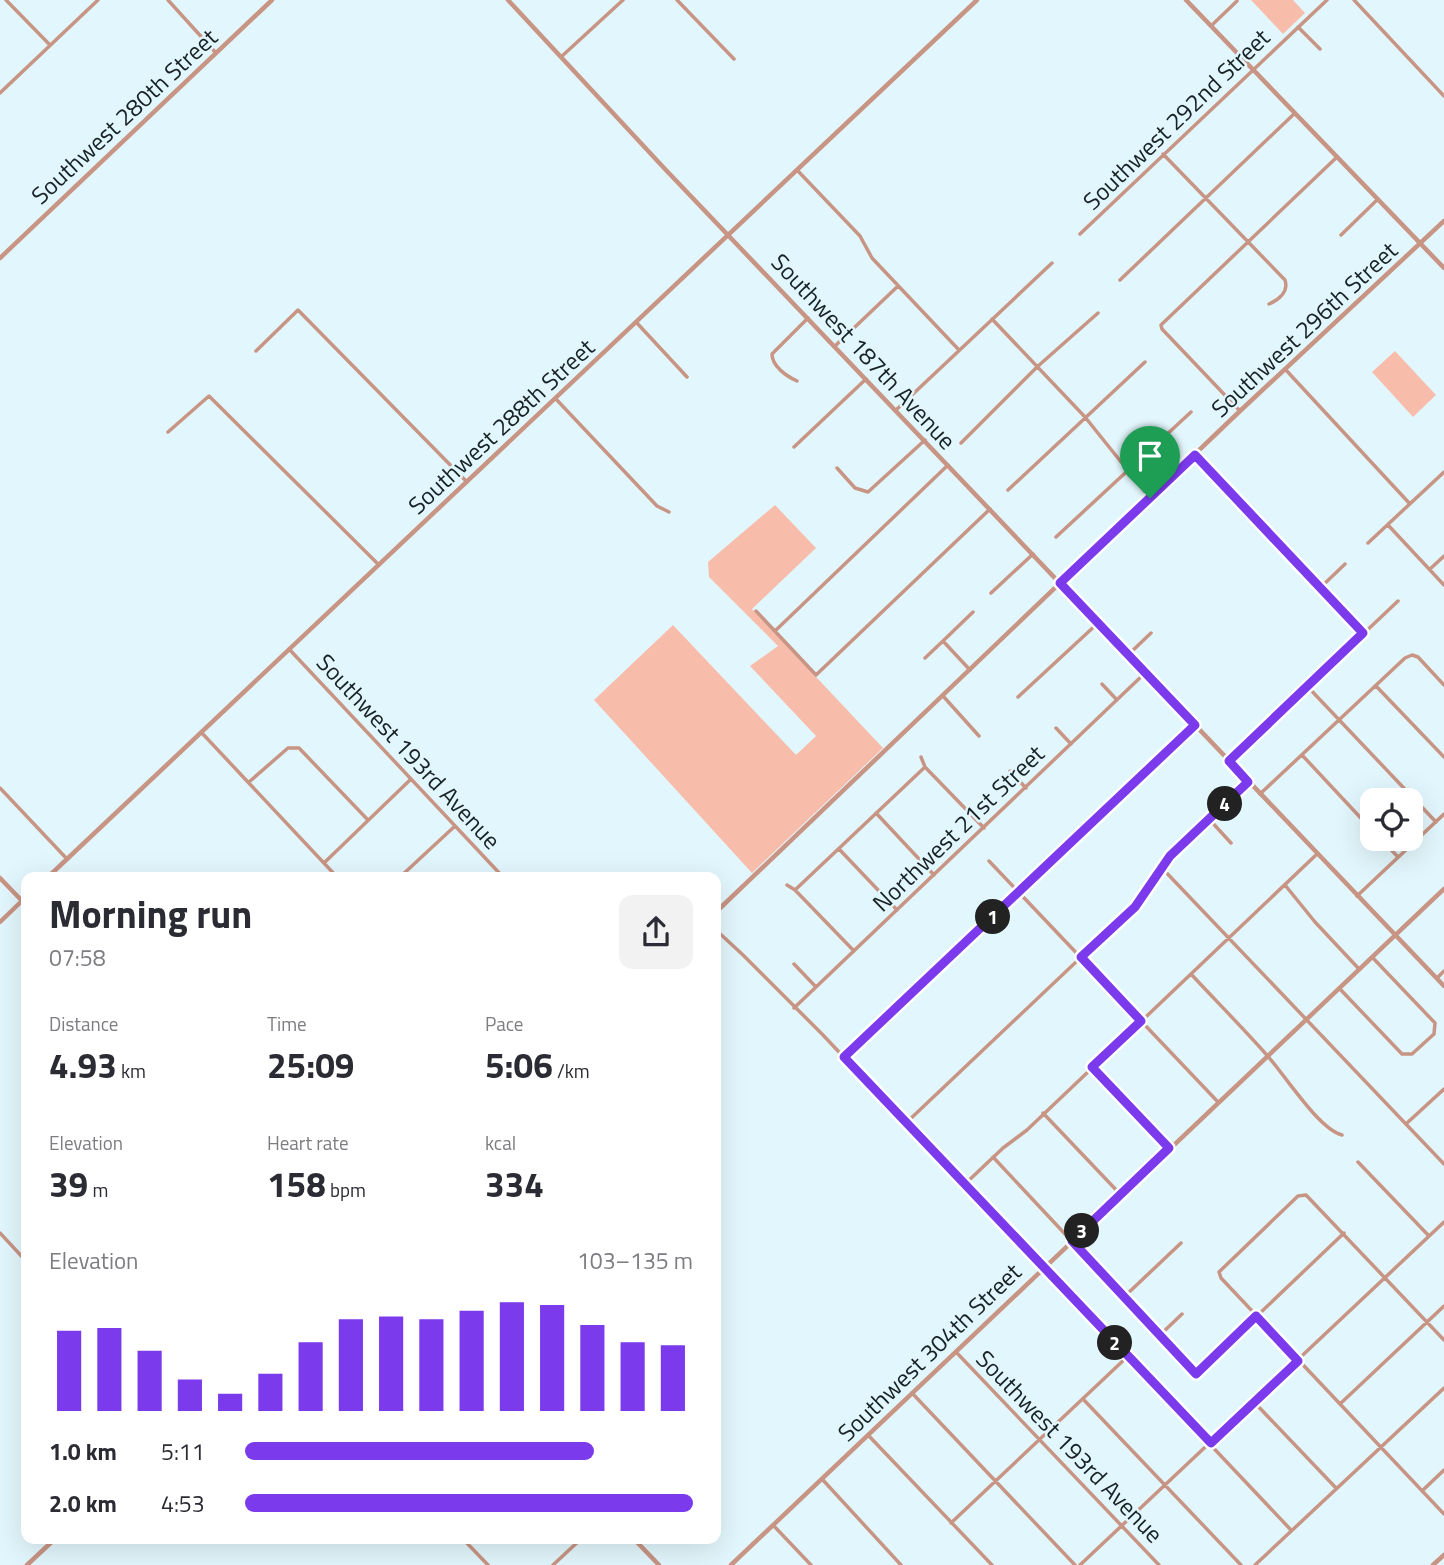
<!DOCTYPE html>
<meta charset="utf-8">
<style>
body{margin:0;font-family:"Titillium Web",sans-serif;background:#f2f2f3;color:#2b2b33;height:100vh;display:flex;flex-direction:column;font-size:26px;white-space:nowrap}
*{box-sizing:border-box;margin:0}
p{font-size:23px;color:#7c7c81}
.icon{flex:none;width:38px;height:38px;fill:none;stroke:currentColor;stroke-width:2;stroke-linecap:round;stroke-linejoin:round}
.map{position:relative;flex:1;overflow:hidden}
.panel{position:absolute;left:21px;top:872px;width:700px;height:672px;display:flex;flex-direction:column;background:#fff;border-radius:14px;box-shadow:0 7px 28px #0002}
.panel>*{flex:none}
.controls{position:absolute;left:1360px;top:788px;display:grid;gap:14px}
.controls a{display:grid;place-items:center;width:63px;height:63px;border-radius:14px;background:#fff;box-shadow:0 7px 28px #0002;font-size:35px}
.pin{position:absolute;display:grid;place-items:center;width:60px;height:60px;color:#fff;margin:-72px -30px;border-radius:50% 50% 50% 0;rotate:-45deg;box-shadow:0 0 7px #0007}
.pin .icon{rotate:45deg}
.km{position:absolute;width:35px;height:35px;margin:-18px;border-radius:50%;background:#222;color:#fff;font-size:19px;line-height:35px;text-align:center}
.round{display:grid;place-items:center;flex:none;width:74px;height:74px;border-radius:14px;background:#f2f2f3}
.summary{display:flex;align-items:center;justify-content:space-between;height:119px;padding:0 28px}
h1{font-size:38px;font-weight:700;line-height:52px}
.figures{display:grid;grid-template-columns:repeat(3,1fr);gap:10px;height:119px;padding:7px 28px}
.figures div{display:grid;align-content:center}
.figures b{font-size:35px;font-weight:700}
.figures small{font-size:19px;font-weight:400}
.figures p{font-size:19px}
.chart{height:196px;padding:14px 28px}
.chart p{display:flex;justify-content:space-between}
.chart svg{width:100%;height:126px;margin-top:7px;stroke:#7c3aed;stroke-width:6}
ul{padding:0 28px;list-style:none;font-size:23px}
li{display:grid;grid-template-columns:112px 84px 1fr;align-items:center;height:52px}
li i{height:18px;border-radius:9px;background:#7c3aed}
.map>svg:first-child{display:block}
.green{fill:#f8bdaa}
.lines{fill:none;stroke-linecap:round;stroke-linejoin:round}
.minor{stroke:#c89484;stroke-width:3.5}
.tertiary{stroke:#c89484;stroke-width:4.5}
.route-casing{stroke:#fff;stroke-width:14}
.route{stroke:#7c3aed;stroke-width:9}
.labels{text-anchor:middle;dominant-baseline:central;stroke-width:5;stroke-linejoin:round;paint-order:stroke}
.street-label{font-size:24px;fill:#182225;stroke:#e2f7fd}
</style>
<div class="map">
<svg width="1444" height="1565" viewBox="0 0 1444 1565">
<rect width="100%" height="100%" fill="#e2f7fd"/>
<path class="green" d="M1251 0H1293L1305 13 1283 34Z
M1395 351 1436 395 1413 417 1372 372Z
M775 505 816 548 752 609 883 748 752 873 594 700 673 625 796 755 816 736 750 666 778 646 709 577 708 562Z"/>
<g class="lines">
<path class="minor" d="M6 0 50 45
M168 0 216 53
M677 0 734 59
M1354 0 1444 96
M1211 26 1237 1
M1298 27 1320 49
M561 57 623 0
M0 93 98 0
M1163 154 1285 280C1289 292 1278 300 1269 304
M797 170 860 236 872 258 959 350
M1080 234 1327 0
M1341 235 1378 199
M1120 280 1295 113
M992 319 1085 417 1150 498
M636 322 687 377
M835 346 898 286
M256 351 298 310 467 482
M1285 369 1410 504
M797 381C786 376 772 366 772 354L808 318
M555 398 657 506 669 512
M896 410 1052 263
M1240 411 1162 329 1161 325 1337 157
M168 432 209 396 379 565
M961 443 1037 367 1098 313
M794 447 866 379
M1195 455 1363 633
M837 468 855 488 868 492 925 440
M1008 490 1145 362
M1388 525 1444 585
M1056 537 1191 412
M1368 543 1444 472
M1430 569 1444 556
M1320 588 1345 564
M991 593 1033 554
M756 611 816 675 990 509
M775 631 948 465
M289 649 503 877
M1128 655 1151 633
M925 658 943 641
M970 670 943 641 973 612
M1102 684 1117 700
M1307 686 1436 822
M1376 686 1444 757
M943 696 979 736
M1018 697 1098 623
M1056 728 1071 744
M201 732 337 877
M1302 755 1372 830
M921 757 925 767 984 828
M1229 761 1398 601
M1010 771 1026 788
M249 782 288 748H299L368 820
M0 788 67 859
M1260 794 1405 658 1412 655 1418 657 1444 685
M876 813 934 875
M1209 819 1231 843
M1380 838 1398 857
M839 849 897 910
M989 861 1218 1102
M324 863 411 779
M1161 867 1444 1164
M400 877 455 826
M787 885 795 890 854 951
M1285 885 1315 922 1359 969
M795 890 925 767
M1357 896 1444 814
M716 930 743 955 822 1034 1291 1530
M794 964 816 987
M1191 974C1216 1001 1241 1026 1265 1053 1283 1072 1318 1129 1342 1135
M1437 978 1444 971
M1339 988 1402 1054H1412L1434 1034 1435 1023 1372 957
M794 1008 1145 673
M844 1057 1195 725
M1092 1067 1169 1148
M1043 1113 1121 1195
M906 1123 1134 907 1170 856 1248 782
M1407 1123 1444 1089
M993 1157 1196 1374 1344 1233
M1358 1162 1429 1236
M965 1184 1003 1148 1027 1130 1317 854
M0 1233 26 1261
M1125 1296 1181 1243
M1160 1335 1182 1314
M1444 1340 1306 1195 1298 1196 1219 1272 1221 1278 1444 1514
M956 1352 1159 1565
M912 1393 1075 1565
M1083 1399 1241 1565
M1254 1402 1336 1488
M1340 1404 1444 1306
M868 1435 992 1565
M822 1479 901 1565
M1422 1491 1444 1470
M951 1523 1127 1357
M773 1525 811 1565
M462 1538 488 1565
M553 1565 582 1538
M1080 1565 1444 1222
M1255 1565 1444 1388"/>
<path class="tertiary" d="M508 0 664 168 1444 986
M1186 0 1444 268
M0 258 272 0
M48 877 977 0
M0 878 26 905
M716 912 1240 411 1444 221
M0 922 26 897
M633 1538 659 1565
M27 1565 56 1538
M731 1565 1444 889
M1433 1565 1444 1555"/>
</g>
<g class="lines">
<defs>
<path id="route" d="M1195 455 1363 633 1229 761 1248 782 1170 856 1135 907 1081 957 1141 1021 1092 1067 1169 1148 1072 1241 1196 1374 1256 1316 1298 1361 1211 1443 844 1057 1195 725 1060 583Z"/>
</defs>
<use href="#route" class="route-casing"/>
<use href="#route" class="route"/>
</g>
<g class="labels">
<g class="street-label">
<text transform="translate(124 116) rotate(-43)">Southwest 280th Street</text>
<text transform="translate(1176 119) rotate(-44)">Southwest 292nd Street</text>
<text transform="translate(1304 329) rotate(-43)">Southwest 296th Street</text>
<text transform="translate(864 351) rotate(47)">Southwest 187th Avenue</text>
<text transform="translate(501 426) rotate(-43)">Southwest 288th Street</text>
<text transform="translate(409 751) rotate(47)">Southwest 193rd Avenue</text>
<text transform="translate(958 828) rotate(-44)">Northwest 21st Street</text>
<text transform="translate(929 1352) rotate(-44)">Southwest 304th Street</text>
<text transform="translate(1070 1446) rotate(46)">Southwest 193rd Avenue</text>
</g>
</g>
</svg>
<div class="controls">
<a><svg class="icon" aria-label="locate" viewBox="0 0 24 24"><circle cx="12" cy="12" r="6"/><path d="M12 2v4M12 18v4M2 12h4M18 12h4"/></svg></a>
</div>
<div class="pin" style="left:1150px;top:498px;background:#1e9e55"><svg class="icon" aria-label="arrive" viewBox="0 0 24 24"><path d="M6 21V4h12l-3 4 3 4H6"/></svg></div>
<b class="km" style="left:993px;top:917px">1</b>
<b class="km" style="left:1115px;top:1343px">2</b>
<b class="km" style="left:1082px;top:1231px">3</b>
<b class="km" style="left:1225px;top:804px">4</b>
<section class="panel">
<div class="summary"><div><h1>Morning run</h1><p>07:58</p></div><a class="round"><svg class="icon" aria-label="share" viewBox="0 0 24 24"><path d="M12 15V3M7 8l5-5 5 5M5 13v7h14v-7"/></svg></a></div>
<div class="figures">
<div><p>Distance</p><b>4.93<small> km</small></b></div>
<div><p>Time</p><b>25:09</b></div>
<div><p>Pace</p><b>5:06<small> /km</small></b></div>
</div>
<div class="figures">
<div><p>Elevation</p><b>39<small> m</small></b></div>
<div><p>Heart rate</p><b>158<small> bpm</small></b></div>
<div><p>kcal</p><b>334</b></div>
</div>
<div class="chart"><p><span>Elevation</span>103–135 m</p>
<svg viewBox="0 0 160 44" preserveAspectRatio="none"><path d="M5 44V16M15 44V15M25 44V23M35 44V33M45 44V38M55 44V31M65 44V20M75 44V12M85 44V11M95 44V12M105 44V9M115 44V6M125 44V7M135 44V14M145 44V20M155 44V21"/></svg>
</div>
<ul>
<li><b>1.0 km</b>5:11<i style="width:78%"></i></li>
<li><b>2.0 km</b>4:53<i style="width:100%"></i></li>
</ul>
</section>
</div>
